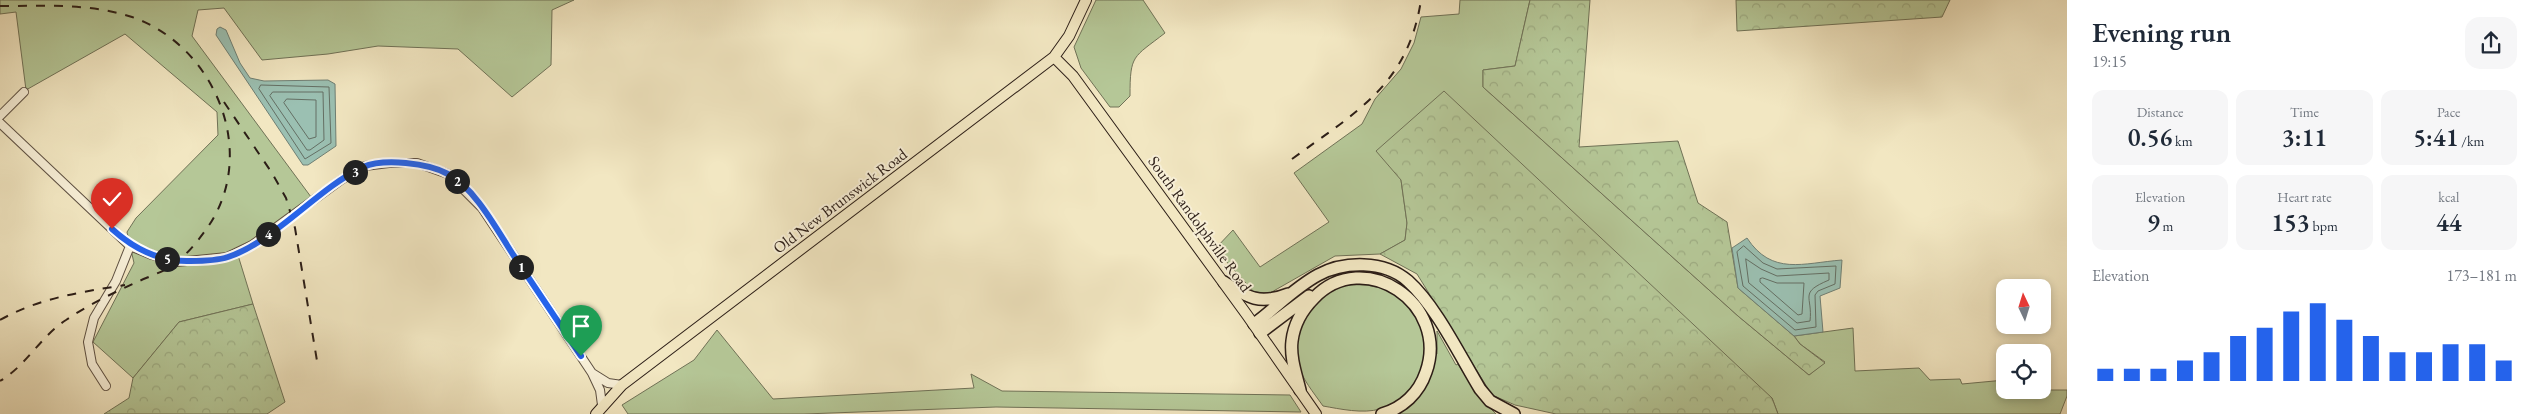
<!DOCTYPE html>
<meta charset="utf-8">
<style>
body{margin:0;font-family:"EB Garamond",serif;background:#f6f6f7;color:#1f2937;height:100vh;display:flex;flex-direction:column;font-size:19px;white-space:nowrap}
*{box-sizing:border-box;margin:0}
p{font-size:16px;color:#747a83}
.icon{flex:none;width:28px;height:28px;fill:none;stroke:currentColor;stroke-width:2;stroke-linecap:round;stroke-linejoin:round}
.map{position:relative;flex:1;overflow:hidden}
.panel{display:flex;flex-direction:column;background:#fff;width:475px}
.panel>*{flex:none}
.needle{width:32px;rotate:356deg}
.fabs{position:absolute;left:1996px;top:279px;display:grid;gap:10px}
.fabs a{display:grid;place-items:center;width:55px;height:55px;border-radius:10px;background:#fff;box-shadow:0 2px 8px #0003;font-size:25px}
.pin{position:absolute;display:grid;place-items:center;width:42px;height:42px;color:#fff;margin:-51px -21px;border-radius:50% 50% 50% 0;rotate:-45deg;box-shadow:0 0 5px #0007}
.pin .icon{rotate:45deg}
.km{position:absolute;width:25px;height:25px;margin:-12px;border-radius:50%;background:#222;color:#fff;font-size:14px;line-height:25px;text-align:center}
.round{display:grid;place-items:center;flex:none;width:52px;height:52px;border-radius:15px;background:#f6f6f7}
.head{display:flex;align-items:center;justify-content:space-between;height:85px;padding:0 25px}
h1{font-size:28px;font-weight:600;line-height:38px}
.figures{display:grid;grid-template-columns:repeat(3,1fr);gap:8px;height:85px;padding:5px 25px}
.figures div{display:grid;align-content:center;border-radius:12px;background:#f6f6f7;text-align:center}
.figures b{font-size:25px;font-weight:600}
.figures small{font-size:14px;font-weight:400}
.figures p{font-size:14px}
.chart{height:140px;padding:10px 25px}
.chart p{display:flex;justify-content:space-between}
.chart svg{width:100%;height:90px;margin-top:5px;stroke:#2563eb;stroke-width:6}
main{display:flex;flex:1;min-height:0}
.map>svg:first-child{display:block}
.green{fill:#b5c797;stroke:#707257}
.forest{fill:url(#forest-crowns);stroke:#707257}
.water{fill:#9bc0b2;stroke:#6f7f74}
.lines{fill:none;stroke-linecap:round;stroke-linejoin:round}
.shore{stroke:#646f64;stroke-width:1}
.minor-casing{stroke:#5e5042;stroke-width:10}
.major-casing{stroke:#2c1e17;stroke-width:12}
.highway-casing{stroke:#2c1e17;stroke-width:14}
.minor{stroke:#f7efd7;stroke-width:8}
.major{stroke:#f2e7c2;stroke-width:10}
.highway{stroke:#f2e7c2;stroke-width:11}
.rail{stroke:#2c1e17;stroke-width:2;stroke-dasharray:9 9;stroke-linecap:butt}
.route-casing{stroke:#fff;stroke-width:10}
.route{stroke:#2563eb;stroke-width:6}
.labels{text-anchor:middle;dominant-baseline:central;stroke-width:4;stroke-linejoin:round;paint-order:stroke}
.street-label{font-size:16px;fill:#2c1e17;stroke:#f7efd7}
</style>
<main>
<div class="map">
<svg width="2067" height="414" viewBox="0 0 2067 414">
<defs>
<pattern id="forest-crowns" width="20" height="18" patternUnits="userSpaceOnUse" patternTransform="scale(1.25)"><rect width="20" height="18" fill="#b5c797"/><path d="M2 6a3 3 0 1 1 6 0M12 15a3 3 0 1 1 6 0" fill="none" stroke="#9caa81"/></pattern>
</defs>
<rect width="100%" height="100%" fill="#f2e7c2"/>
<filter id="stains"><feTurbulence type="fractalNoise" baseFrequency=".004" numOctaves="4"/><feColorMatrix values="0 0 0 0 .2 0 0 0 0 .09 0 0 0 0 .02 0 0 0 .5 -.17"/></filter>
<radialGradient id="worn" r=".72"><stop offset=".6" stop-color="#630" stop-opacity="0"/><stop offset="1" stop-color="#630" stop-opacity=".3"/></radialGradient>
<path class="green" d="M0 0H574L552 10 551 65 512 97 458 49 378 46 328 54 262 60 224 8 198 10 192 36 314 201 237 252 253 304 179 322 133 378 93 342 134 263 127 232 136 218 218 135 217 112 125 34 26 90 16 12 0 14Z
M1096 0H1143L1165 33C1133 58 1130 54 1130 96L1119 107H1110L1081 68 1074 47Z
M1460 0H1530L1515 66 1483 70V87L1738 316 1809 375 1825 362 1800 344 1794 336 1853 328 1855 371 1919 368 1930 380 1960 379 1962 384 2005 380V390H2067V396L2060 414H1778L1772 398 1401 180 1407 223 1405 240 1380 254 1335 256 1270 293 1254 292 1215 249 1233 230 1260 267 1329 222 1294 173 1362 124 1375 99 1401 69 1414 43 1421 17 1459 14Z
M1367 285C1378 288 1391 289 1400 296 1440 327 1431 395 1380 409 1363 414 1340 409 1323 406 1314 393 1301 378 1298 363 1291 332 1310 298 1340 287 1348 284 1359 285 1367 285Z
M717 330 773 399 974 388 971 374 1002 391 1290 395 1301 412 996 407 804 414H628L622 405 694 360Z
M1437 331 1456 365 1458 364 1479 397 1496 414H1394L1401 411 1434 354H1437Z"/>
<path class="forest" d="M1530 0H1590L1579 147 1678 141 1698 203 1727 222 1738 288 1794 336 1800 344 1825 363 1809 375 1738 316 1483 87V70L1515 66Z
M1736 0H1950L1942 17 1737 31Z
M1444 91 1772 398 1778 414H1556L1515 405 1492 395 1417 274 1380 254 1405 240 1407 223 1401 180 1376 151Z
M253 304 285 402 267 414H104L129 398 133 378 179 322Z"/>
<path class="water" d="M220 27 226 30 240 63 250 78 264 81 328 80 335 84 336 146 308 165H303L216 35 217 29Z
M1747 238C1772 276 1803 263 1842 260L1840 288 1820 296 1823 332 1794 336 1738 288 1732 248Z"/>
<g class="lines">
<path class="shore" d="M261 85 329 87 331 143 305 159 259 89Z
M273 92H323L324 140 310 150H307L270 96Z
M287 99 316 100V137L309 139 284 103Z
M1744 246 1763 263 1777 269 1836 266 1835 284 1818 291 1815 295 1816 327 1795 330 1743 286 1737 252Z
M1746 259 1761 269 1777 276 1829 273V280C1798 293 1813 296 1810 321L1797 323 1749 283Z
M1763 278 1777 283H1804L1802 314 1798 315 1760 282V279Z"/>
<defs>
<path id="minor" d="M0 116 24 92
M0 123 130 246 152 255 177 262 227 257 252 245 341 180 365 166 389 163H417L448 174 482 208 592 373 600 390 602 405
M592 373 608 383 622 385
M106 386 92 364 88 342 94 318 116 281 130 246"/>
<path id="major" d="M1054 57 1073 76 1247 315 1316 414
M596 414 622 385 1054 57 1069 36 1086 0"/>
<path id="highway" d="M1224 282C1248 298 1260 305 1288 294
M1254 324C1276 308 1294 288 1318 275 1344 261 1384 260 1408 281 1436 306 1460 356 1480 389L1490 401 1514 414
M1260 333 1309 296
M1300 390C1296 374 1290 357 1292 341 1294 324 1302 310 1314 298 1364 246 1450 304 1426 372 1419 393 1403 408 1382 414"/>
</defs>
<use href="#minor" class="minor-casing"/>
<use href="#major" class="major-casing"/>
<use href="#highway" class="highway-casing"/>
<use href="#minor" class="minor"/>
<use href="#major" class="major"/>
<use href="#highway" class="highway"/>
<path class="rail" d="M0 6C44 6 89 3 132 17 216 46 261 156 205 231 197 242 188 253 177 262 166 271 150 276 137 282 113 293 88 305 66 320 41 336 26 366 0 381
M224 102 272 173 286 198 295 228 318 367
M1292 159C1356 112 1408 85 1421 0
M0 320C39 298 81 292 125 285"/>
</g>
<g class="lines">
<defs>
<path id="route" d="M112 229C134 249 159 262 190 261 202 261 216 261 228 257 274 242 317 189 363 167 384 158 428 163 448 174 475 188 497 230 514 256 536 289 559 323 581 356"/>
</defs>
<use href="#route" class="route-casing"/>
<use href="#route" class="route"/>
</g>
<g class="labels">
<g class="street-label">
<text transform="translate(840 201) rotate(-37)">Old New Brunswick Road</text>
<text transform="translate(1200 224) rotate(54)">South Randolphville Road</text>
</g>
</g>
<rect width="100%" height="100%" filter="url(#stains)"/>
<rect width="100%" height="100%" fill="url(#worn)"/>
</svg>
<div class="fabs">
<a><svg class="needle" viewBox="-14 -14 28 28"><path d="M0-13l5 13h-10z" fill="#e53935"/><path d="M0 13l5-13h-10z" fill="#747a83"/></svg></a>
<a><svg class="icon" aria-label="locate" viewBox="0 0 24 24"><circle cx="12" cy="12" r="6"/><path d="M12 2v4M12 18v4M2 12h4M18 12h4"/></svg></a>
</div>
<div class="pin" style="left:581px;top:356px;background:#1e9e55"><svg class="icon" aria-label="arrive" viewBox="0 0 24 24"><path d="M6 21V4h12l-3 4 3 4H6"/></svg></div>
<div class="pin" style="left:112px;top:229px;background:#d93025"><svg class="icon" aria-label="check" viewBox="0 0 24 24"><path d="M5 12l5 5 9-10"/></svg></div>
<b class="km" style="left:521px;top:267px">1</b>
<b class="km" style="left:457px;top:181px">2</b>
<b class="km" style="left:355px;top:172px">3</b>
<b class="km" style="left:268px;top:234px">4</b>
<b class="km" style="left:167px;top:259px">5</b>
</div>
<section class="panel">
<div class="head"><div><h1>Evening run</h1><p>19:15</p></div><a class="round"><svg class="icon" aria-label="share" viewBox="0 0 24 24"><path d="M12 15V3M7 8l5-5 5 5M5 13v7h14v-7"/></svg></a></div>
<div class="figures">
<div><p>Distance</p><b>0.56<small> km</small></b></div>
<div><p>Time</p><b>3:11</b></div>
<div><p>Pace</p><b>5:41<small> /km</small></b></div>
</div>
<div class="figures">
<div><p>Elevation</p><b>9<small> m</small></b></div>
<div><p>Heart rate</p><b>153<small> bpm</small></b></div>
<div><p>kcal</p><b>44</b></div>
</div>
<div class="chart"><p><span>Elevation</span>173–181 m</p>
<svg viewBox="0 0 160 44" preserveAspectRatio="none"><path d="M5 44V38M15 44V38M25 44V38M35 44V34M45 44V30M55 44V22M65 44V18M75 44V10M85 44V6M95 44V14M105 44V22M115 44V30M125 44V30M135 44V26M145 44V26M155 44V34"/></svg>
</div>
</section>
</main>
